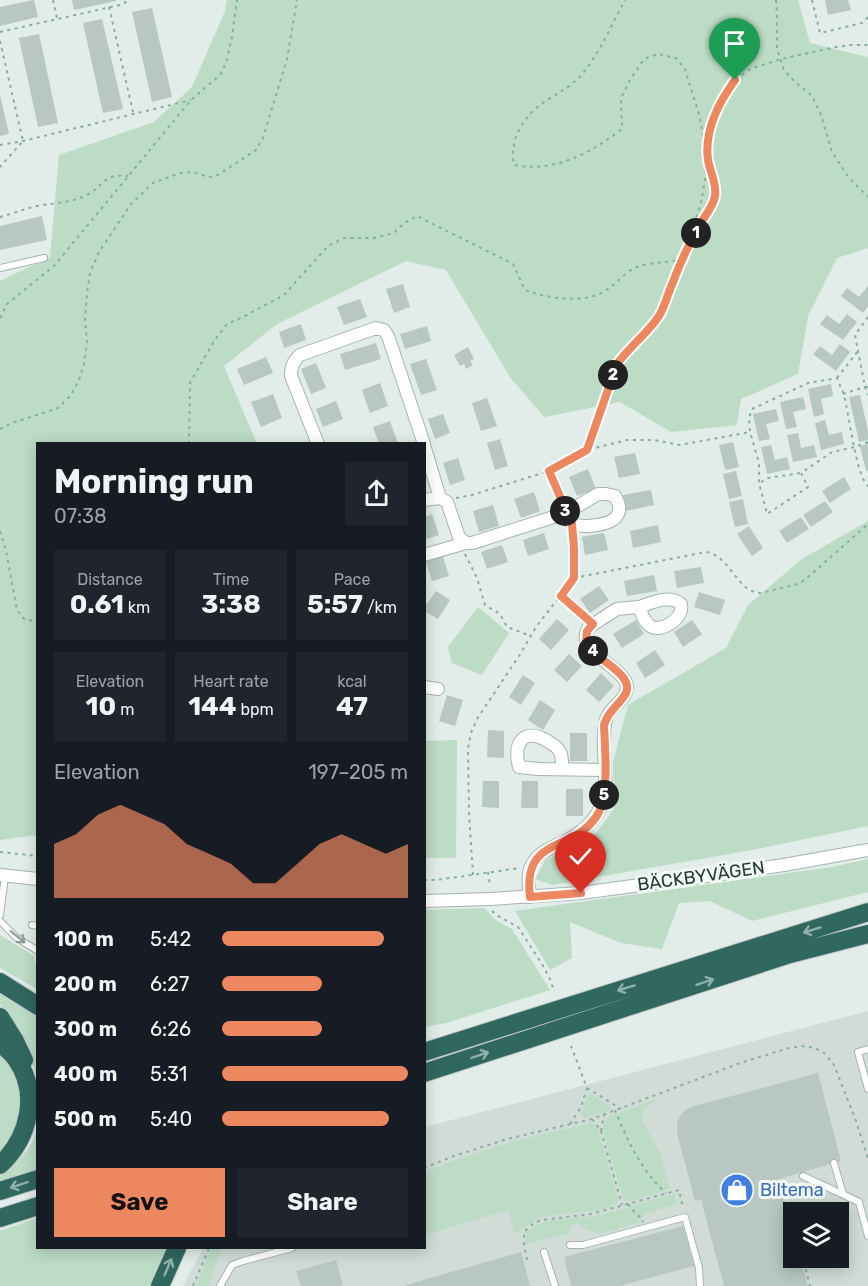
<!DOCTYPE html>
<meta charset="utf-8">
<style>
body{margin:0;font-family:Rubik,sans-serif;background:#20242c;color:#f1f3f6;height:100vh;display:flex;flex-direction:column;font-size:22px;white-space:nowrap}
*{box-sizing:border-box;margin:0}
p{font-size:20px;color:#9ea1a6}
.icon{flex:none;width:33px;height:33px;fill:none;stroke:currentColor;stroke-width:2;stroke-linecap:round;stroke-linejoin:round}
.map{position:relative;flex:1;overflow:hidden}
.details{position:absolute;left:36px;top:442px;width:390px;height:807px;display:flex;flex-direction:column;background:#171b24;border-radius:0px;box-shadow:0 3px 15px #0003}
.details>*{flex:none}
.buttons{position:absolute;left:783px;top:1202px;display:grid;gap:12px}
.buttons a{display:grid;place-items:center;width:66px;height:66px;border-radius:0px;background:#171b24;box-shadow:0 3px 15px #0003;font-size:30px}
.pin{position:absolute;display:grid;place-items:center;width:51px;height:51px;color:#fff;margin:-62px -26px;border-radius:50% 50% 50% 0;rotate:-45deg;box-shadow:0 0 6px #0007}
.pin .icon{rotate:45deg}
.km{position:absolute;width:30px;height:30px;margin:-15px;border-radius:50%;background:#222;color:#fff;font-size:16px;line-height:30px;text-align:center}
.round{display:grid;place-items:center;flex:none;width:63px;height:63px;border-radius:0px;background:#20242c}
.headline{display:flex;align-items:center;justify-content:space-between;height:102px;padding:0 18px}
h1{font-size:33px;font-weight:700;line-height:45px}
.figures{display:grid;grid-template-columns:repeat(3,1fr);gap:9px;height:102px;padding:6px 18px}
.figures div{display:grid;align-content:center;border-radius:0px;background:#20242c;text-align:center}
.figures b{font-size:26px;font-weight:700}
.figures small{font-size:16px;font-weight:400}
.figures p{font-size:16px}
.chart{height:168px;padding:12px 18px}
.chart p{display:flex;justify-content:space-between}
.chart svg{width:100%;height:108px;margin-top:6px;fill:#ec8760;opacity:.7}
.cta{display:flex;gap:12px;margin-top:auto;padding:12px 18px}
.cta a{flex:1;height:69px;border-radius:0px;background:#ec8760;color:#111;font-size:24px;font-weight:700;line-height:69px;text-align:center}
.cta a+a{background:#20242c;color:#f1f3f6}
ul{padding:0 18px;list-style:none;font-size:20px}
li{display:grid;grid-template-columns:96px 72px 1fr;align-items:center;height:45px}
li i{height:15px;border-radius:8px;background:#ec8760}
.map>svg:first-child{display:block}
.built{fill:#d1dcd7;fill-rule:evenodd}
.green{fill:#bcdcc6}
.building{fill:#b8c7c1}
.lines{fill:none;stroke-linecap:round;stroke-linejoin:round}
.service-casing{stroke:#a5b4af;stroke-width:8}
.minor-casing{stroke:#a5b4af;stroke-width:14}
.motorway-casing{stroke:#c1c8c7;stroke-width:20}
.path{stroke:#84aea2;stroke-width:2;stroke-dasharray:3 4.5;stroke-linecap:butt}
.service{stroke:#fff;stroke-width:6}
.minor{stroke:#fff;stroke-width:12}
.motorway{stroke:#30675e;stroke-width:18}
.oneway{stroke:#92b0aa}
.oneway2{stroke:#919e9a}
.route-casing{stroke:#fff;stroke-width:12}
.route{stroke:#ec8760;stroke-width:8}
.labels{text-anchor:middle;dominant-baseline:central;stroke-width:6;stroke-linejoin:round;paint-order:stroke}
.street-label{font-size:18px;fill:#233c36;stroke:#f3f9f6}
.shop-label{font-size:18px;fill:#366cbe;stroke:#f3f9f6;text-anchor:start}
</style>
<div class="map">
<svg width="868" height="1286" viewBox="0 0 868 1286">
<rect width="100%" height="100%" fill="#e2ece8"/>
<path class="built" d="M868 1011V1286H183L203 1248H424L425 1127ZM794 1212H838V1257H794Z"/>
<path class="green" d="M227 0H798L810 43 868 57V248L837 258 808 316 798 374 741 399 737 425 671 432 620 402 544 417 510 377 446 270 406 261 277 324 224 366 257 444H38L37 835 0 840V281L50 257 59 155 154 122 192 87 225 11Z
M868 521V826L752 850 552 885 535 879 546 859 589 842 614 809 613 762 628 705 726 648 748 605 802 559Z
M478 607 509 633 482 675 452 663 448 647Z
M457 740 456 858H425V741Z
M868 859V892L752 921 710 901 679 903 662 949 621 943 570 922 572 958 550 970 515 911 832 867Z
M484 908 497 921 512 929 550 990 446 1023 425 1027V910Z
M0 935 34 956 37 970V989L0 968Z
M0 994 37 1014V1082L35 1070 21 1037 0 1004Z
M0 1052 18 1078 22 1120 0 1156Z
M591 1094 601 1101 611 1106V1110L584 1118 581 1115 587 1095Z
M659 1098 643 1109V1123L659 1150 670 1189 630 1201 623 1199 603 1131 604 1120 609 1117Z
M593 1123 598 1128 618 1201C606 1216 557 1211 540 1218 531 1222 523 1229 515 1234L508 1210 425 1235V1172C479 1149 535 1135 593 1123Z
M37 1128V1172L0 1185V1176C16 1162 33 1150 37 1128Z
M674 1194 678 1204 647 1213 637 1223 600 1234 587 1230 579 1224 571 1225 568 1234 525 1244 526 1232C551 1214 565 1221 593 1216 620 1211 648 1201 674 1194Z
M37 1218 38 1248H170L153 1286H0V1231Z
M212 1248H221L209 1286H196L205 1262Z"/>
<path class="building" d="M34 0 38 17 0 26V7Z
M72 0H116V1L74 10Z
M825 0H848L851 10 828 15Z
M152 8 172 97 152 102 132 12Z
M102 19 123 109 103 113 83 23Z
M39 34 58 123 38 127 19 38Z
M0 95 9 134 0 136Z
M42 216 47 240 0 250V226Z
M403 284 410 307 394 313 386 289Z
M868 286V306L863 313 841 296 847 288 859 297Z
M360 299 367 317 344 325 337 307Z
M847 314 857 322 843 340 820 324 827 315 839 324Z
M301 324 306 340 284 348 279 332Z
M427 326 431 341 405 349 400 334Z
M376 343 381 359 345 370 340 354Z
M840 344 850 352 836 371 813 354 820 346 832 355Z
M468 347 474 359 470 361 473 365 466 369 464 364 460 366 454 355Z
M266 357 273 373 244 385 237 369Z
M426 359 437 390 421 395 410 364Z
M316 363 326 388 311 394 301 369Z
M380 383 388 406 370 413 362 390Z
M831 384 833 396 821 399 824 414 814 417 808 389Z
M273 394 282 418 261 427 251 402Z
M860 395 868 431V440L859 442 849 397Z
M803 397 806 409 793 412 797 427 786 429 780 402Z
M487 398 497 426 481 431 472 403Z
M336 401 343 419 323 427 316 409Z
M776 409 779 421 766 424 770 439 759 441 753 414Z
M443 414 450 433 435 439 428 419Z
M825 420 829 435 842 432 844 444 821 450 815 423Z
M390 421 398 444H379L373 427Z
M798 433 801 448 814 445 817 457 793 462 787 435Z
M500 439 508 466 495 470 487 443Z
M733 442 739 467 725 470 719 445Z
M868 444V471H866L860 446Z
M771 445 775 460 787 457 790 469 767 474 761 447Z
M635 453 640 474 619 478 614 457Z
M458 458 465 480 450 485 443 463Z
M588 469 596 489 577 496 569 477Z
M736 471 742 496 729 499 723 474Z
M844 477 851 489 830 503 822 491Z
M651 490 654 505 626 511 623 495Z
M534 492 540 511 521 518 514 499Z
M743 499 748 524 735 527 729 502Z
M825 501 833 512 811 527 803 515Z
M493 505 499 526 479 532 473 511Z
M432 514 439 535 424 540V517Z
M801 517 809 529 787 543 779 531Z
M658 525 661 542 633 548 630 531Z
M749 526 763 548 752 556 737 534Z
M544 533 549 549 528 556 523 540Z
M604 533 608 550 585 555 582 537Z
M502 545 508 562 487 569 481 552Z
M442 554 449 576 432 581 425 559Z
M701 567 704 583 677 588 674 571Z
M654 575 657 591 627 596 624 581Z
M599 586 609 600 590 613 580 599Z
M436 591 450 600 438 619 424 611V608Z
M699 592 725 600 720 615 694 607Z
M557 619 569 630 551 650 539 639Z
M636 620 644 634 622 648 613 634Z
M692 620 702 634 683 647 674 632Z
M655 650 665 665 645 678 636 663Z
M569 654 582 666 567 682 554 670Z
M601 673 614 686 599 702 586 690Z
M523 675 535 683 521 705 509 697Z
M447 695 463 700 455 726 439 721Z
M540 700 555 710 543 730 528 720Z
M488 730 504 731V758L487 757Z
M570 733H587V761H570Z
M483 781H499V808L482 807Z
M522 781H538V808H521Z
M566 789H583V816H566Z
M818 1073 841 1161 779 1179 794 1233V1257H800L808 1286H724L701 1200 695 1201 677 1133V1122L682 1113 691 1107Z
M683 1226 694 1266 619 1286H571L564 1257Z
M521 1252 530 1286H406V1285Z
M336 1260 343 1286H301L296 1271Z"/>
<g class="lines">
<defs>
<path id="service" d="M0 268 44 258
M0 915 5 876
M0 921 17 938 38 951
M32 925 38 926
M868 1049 858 1052 868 1089
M834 1163 843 1194
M803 1176 859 1202 868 1236
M570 1245H583L685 1217 699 1268 700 1286
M544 1252 555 1286
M220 1286 232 1265 243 1261 292 1248"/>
<path id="minor" d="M318 444 291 376C291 366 293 362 300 355L376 328 384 330 388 336 424 444
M424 445 440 498 424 500
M440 498 447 502 459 537 466 543
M424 555 466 543H472L566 513 598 494H606L615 496C618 502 621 507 618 514 613 526 583 528 572 524L566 513
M424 687 438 689
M563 769C562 764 562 759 561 754 559 750 556 746 552 744 527 726 512 739 519 767L538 769 605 770
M0 875 38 879
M530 897C529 887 527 878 530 869 535 853 551 848 564 842 585 831 603 814 605 790 607 771 600 733 607 717 612 705 631 697 626 683 620 665 573 650 589 627L617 609 639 607C642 614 644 623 652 627 661 631 676 622 680 613 682 610 681 607 681 604 669 594 652 603 639 607
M424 901 490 899 581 893 714 875 784 865 868 850"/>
<path id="motorway" d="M0 982 38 1006
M0 1017 15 1041 24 1060
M0 1042C5 1048 12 1053 16 1059 40 1093 29 1138 0 1165
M424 1052 868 912
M424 1073 790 954 868 934
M0 1191 38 1179
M0 1218 38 1206
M160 1286 177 1248"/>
</defs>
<use href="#service" class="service-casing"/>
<use href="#minor" class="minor-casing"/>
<use href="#motorway" class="motorway-casing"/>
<path class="path" d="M53 0 57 18
M776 0 777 14V49L784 70 794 81 812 96 821 115 832 152 849 178 868 197
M812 0 820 33 862 23 868 17
M109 7 133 112
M0 32 124 4 127 0
M0 41 23 141 0 167
M0 145 23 141 191 100
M0 217C12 214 24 209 37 206 54 203 71 203 87 195 105 185 104 173 128 176
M868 317 855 335 865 387H868
M0 318 7 304 54 266 191 100 220 75 226 63 232 37 237 0
M837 378 858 351
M843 394 865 387 868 395
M0 429 12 423 58 408 71 395 79 380 84 364 87 343 85 319 87 292 90 273 99 252 131 204 153 183 180 173 192 172 209 177 218 175 256 150 263 138 287 59 297 0
M868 442 855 447 832 452 801 473 808 487 767 514 759 483V463L750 432 749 418 752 409 808 383 837 378C839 384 842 389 844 395 849 414 856 476 868 486
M189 444 190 383 214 341 227 324 243 317 284 295 328 246 344 238H374L394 233 404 223 417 216 513 264 525 290C547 298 582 304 603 292 615 286 624 272 637 267 650 262 665 263 678 260L685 252 701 203 705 180 706 151 699 114 690 86 685 69 676 58 658 54 644 59 630 80 621 98 622 129C590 153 555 173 514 165 509 141 522 119 540 105 555 94 572 87 584 72 601 50 612 24 625 0
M587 450 617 365 660 314 675 278 699 227 716 197 714 183 708 161 707 145 713 119 724 94 735 80 750 69 781 59 836 47 850 45H868
M549 471 561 502
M761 482 768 478 801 473
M456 498 472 495 549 471 587 450 627 440H654L680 445 750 432
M0 531 6 551 17 610 24 619 34 621 38 620
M465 554 477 578 485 605 500 614 507 627 531 636
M574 578 706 552C731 556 737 593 761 593L798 584 806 579 868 524
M561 596 583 616
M0 852 38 856
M488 872 490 887
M473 875 469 813 468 748 471 733 477 719 519 656 536 627 574 578 575 566 573 535
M424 880H436L520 868
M492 911 498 916 518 927 542 964 551 981 554 992
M587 1088 621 1109
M615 1110C627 1140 642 1172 666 1193
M592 1119 601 1131 622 1205
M570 1124 581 1107 587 1088 571 1046
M601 1131 604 1114
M424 1168 454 1156 507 1139 592 1119 743 1062 789 1048 802 1046 815 1048 824 1053 834 1065 855 1118 868 1159
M628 1204 637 1215 642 1218 643 1222
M527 1260 524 1244V1232L534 1223 542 1220 591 1214 679 1190 683 1208
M809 1265 805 1266 810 1286
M193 1286 209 1248"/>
<use href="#service" class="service"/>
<use href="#minor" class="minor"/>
<use href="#motorway" class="motorway"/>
</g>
<defs><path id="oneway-shaft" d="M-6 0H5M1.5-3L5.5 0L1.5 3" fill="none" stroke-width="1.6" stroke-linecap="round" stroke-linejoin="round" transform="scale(1.5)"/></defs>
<g class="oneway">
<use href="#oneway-shaft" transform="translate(812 930) rotate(163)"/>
<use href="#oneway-shaft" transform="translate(705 982) rotate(-18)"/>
<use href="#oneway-shaft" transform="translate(626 988) rotate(163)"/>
<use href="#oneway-shaft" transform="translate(480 1055) rotate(-18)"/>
<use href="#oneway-shaft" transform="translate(19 1185) rotate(162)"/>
<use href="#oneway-shaft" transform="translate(168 1267) rotate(-67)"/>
</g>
<use class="oneway2" href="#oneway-shaft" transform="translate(18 937) rotate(39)"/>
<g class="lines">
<defs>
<path id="route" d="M581 893 530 897C522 833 576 855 599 812 609 791 605 749 604 725 609 709 619 706 626 693 633 677 605 663 596 654 592 650 589 646 586 642L587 631 593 624 561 596 574 578V548L572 524 549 471 587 450 617 364C629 347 647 334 659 316 665 306 668 293 673 282 680 263 690 242 700 224 705 216 714 205 715 196 717 184 710 172 708 160 704 131 719 102 735 80"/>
</defs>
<use href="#route" class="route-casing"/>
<use href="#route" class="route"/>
</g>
<defs>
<symbol id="shop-disc" viewBox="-11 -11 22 22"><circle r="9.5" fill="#3f7fe0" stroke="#f3f9f6"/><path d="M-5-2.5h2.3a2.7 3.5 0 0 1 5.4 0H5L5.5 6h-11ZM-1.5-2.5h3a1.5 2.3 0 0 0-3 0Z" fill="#fff"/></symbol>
</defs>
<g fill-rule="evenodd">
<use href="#shop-disc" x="718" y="1171" width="38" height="38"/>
</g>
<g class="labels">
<g class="street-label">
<text transform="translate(701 876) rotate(-8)">BÄCKBYVÄGEN</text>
</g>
<g class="shop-label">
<text x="760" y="1190">Biltema</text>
</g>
</g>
</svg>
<div class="buttons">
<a><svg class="icon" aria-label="layers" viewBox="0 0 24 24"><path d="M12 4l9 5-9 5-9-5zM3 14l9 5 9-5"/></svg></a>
</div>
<div class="pin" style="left:735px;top:80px;background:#1e9e55"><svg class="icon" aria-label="arrive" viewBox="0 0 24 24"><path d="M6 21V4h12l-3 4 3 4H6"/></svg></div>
<div class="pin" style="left:581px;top:893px;background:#d93025"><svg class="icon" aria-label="check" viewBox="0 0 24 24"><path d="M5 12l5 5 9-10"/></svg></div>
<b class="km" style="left:696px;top:233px">1</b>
<b class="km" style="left:613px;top:375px">2</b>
<b class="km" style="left:565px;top:511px">3</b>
<b class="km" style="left:593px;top:651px">4</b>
<b class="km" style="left:604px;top:795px">5</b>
<section class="details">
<div class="headline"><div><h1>Morning run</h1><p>07:38</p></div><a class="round"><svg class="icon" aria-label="share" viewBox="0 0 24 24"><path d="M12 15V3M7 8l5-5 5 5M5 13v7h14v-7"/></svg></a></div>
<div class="figures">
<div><p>Distance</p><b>0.61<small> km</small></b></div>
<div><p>Time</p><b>3:38</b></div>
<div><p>Pace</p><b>5:57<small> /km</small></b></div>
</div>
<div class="figures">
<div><p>Elevation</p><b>10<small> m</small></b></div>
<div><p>Heart rate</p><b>144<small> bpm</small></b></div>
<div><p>kcal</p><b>47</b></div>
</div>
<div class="chart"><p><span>Elevation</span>197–205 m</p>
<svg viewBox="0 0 160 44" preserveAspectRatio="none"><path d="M0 44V22L10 18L20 10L30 6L40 10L50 14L60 22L70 26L80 30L90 38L100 38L110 30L120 22L130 18L140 22L150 26L160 22V44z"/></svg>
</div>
<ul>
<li><b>100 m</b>5:42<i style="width:87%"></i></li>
<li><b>200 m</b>6:27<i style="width:54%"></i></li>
<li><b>300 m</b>6:26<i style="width:54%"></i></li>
<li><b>400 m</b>5:31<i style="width:100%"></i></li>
<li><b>500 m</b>5:40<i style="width:90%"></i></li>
</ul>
<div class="cta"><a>Save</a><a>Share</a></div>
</section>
</div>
